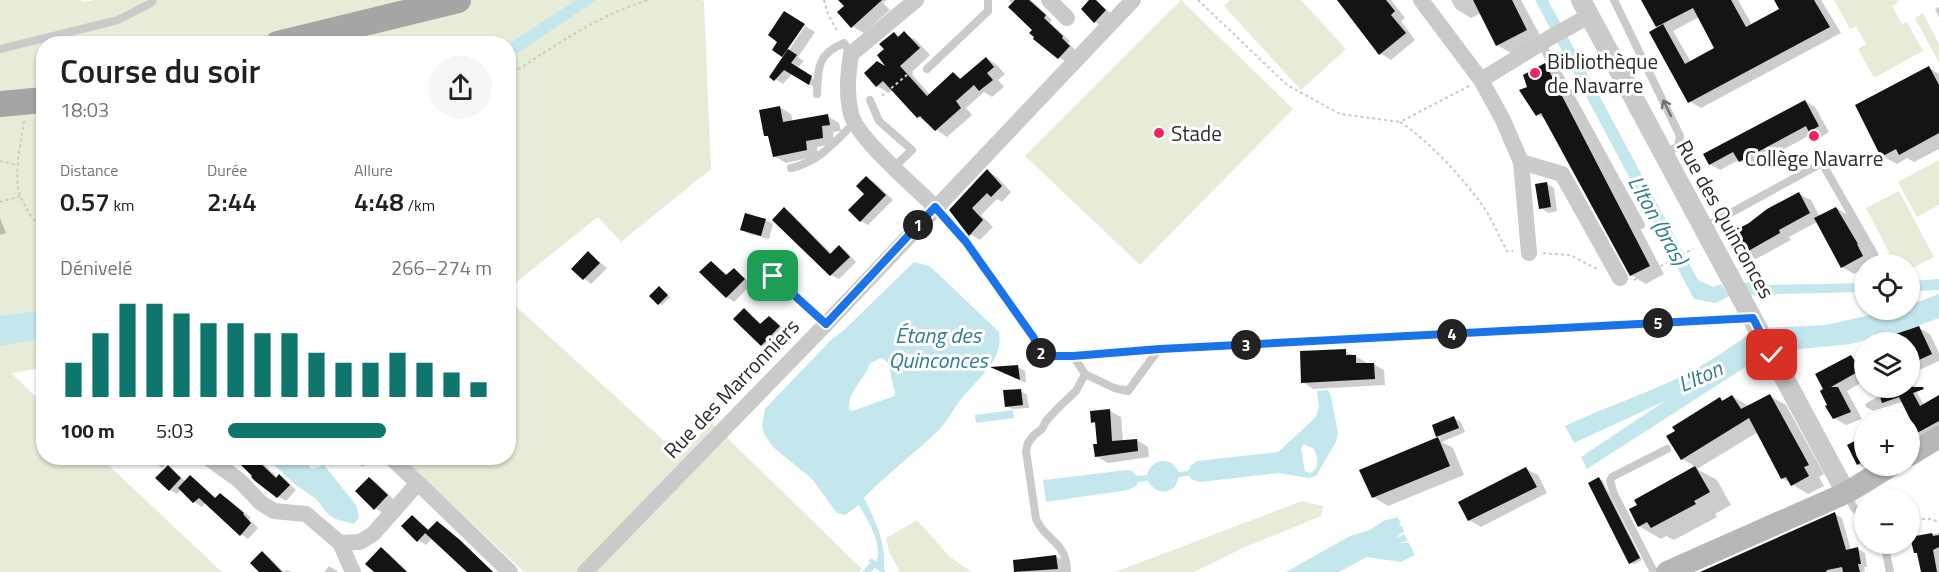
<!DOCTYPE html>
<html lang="fr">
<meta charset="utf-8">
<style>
body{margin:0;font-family:"Titillium Web",sans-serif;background:#f6f6f6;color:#202124;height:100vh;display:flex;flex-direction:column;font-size:22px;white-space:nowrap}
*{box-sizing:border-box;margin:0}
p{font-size:20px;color:#757577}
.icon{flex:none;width:33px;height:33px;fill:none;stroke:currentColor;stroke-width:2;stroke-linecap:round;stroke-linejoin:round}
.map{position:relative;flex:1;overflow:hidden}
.details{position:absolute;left:36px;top:36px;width:480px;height:429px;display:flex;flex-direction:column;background:#fff;border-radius:24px;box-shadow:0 2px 4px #0004}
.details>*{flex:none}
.buttons{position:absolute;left:1854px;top:254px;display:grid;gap:12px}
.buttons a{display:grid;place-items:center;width:66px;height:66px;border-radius:50%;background:#fff;box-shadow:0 2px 4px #0004;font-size:30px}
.pin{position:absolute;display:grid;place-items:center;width:51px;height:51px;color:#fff;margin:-26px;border-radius:12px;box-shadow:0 3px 9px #0006}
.km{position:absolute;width:30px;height:30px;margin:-15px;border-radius:50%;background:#222;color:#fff;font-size:16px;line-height:30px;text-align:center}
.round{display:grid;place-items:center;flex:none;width:63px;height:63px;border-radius:32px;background:#f6f6f6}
.overview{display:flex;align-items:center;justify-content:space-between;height:102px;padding:0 24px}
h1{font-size:33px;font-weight:600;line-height:45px}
.metrics{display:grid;grid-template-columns:repeat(3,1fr);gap:9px;height:102px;padding:6px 24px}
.metrics div{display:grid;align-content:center}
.metrics b{font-size:26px;font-weight:600}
.metrics small{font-size:16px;font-weight:400}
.metrics p{font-size:16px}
.chart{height:168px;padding:12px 24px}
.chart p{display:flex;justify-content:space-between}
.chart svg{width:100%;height:108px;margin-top:6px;stroke:#0f766e;stroke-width:6}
ul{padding:0 24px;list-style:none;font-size:20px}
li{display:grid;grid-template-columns:96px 72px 1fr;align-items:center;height:45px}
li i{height:15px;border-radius:8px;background:#0f766e}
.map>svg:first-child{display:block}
.green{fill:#e7ecd9}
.water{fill:#c4e7ed;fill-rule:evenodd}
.shadow{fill:#0003;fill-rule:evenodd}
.building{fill:#141414}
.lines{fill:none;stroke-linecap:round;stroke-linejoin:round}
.path{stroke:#cacaca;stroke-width:2;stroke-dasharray:3 3;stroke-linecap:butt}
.service{stroke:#cacaca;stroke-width:8}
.minor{stroke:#cacaca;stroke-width:16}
.tertiary{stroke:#cacaca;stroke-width:20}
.secondary{stroke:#b7b7b7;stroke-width:22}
.primary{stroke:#a5a5a5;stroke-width:26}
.oneway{stroke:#747474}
.route-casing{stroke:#fff;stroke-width:12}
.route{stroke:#1a73e8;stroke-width:8}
.poi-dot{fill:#f02361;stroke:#fff;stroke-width:2}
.labels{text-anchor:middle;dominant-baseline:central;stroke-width:6;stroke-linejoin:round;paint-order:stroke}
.poi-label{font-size:21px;fill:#2d2d2d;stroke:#fff;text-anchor:start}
.street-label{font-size:21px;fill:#2d2d2d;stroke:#fff}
.water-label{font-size:22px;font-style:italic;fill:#347f8d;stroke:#fff}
</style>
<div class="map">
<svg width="1939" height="572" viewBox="0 0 1939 572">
<rect width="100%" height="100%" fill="#fff"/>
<path class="green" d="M0 0H80L83 2 95 0H701L704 1 711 169 621 242 598 217 509 288 508 44H44L43 368 11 373 43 403 44 458H101L222 572H0Z
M1181 0 1293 109 1140 265 1025 156Z
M1230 0H1301L1346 49 1301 90 1224 6Z
M1834 0H1897L1899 2 1892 6 1902 24 1907 22 1923 51 1874 78 1858 49 1866 44 1856 26 1850 29Z
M1923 13 1939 44V63L1915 18Z
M1939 160V205L1917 217 1898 182Z
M1899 191 1934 257 1910 269V264H1895L1866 208Z
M509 300 681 456 711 422 862 569 859 572H524L402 458H508Z
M1302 501 1323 506 1321 516 1243 548 1194 572H1115Z
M917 520 950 557 972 572H900L889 552 886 538Z"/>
<path class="water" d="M576 0H596L509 59V44Z
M1535 0H1548L1698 280 1713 287 1721 284 1729 296 1716 303 1694 299Z
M914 262 929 266 935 271 999 332C1005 361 974 381 959 402 952 411 947 421 940 429 915 453 888 473 864 498 876 522 886 542 884 570L886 572H880L875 568 871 572H862L870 563 868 561 872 558 876 562C884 544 867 520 859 505L845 515 837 513 812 479 773 447 764 434 762 425 765 409 830 341 843 331ZM882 358 888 363 895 392 894 396 852 411 849 409C848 390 865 380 870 363Z
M1756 277 1761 282 1769 285 1864 283V292L1778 294 1771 296 1747 295 1739 283 1753 282V278Z
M1939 279V290L1910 291V281Z
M1939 294V318L1890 336 1889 334 1851 344 1781 351 1763 328 1826 325 1896 309H1910V305Z
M43 310V338L0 346V316Z
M1748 333 1761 357 1587 469 1581 457 1665 401 1574 443 1565 426C1618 401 1678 384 1726 350 1734 344 1742 341 1748 333Z
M1328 390 1331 396 1338 433 1336 442 1316 476 1309 478 1278 473 1200 482 1191 479 1189 476 1179 477 1175 487C1164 495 1154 492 1148 481L1138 482 1136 486 1128 490 1046 502 1043 480 1127 470 1132 471 1137 476 1147 475C1152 458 1170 455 1179 472L1188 471 1190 466 1197 461 1278 452 1315 418 1319 407 1317 391ZM1304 444 1314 449C1318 457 1320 468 1310 473L1305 471 1301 448Z
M1013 410 1014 418 976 423 975 415Z
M267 458H307L309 466 312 469 324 465 356 505 359 517 354 524 335 519 329 515 316 499 293 483Z
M1398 517 1401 524 1399 526H1402L1404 531 1396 538 1404 534 1408 541 1398 543H1409L1415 555 1401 562 1367 557 1339 572H1286L1350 536 1370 530 1383 521Z"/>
<path class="shadow" d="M840 0H887L883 3 890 10 864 33 852 26 846 6Z
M1009 0H1031L1052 20 1050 23 1070 41 1068 43 1077 51 1066 62 1059 57Z
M1091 0 1099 4 1113 15 1102 26 1095 22Z
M1339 0H1391L1405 18 1401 21 1415 40 1391 60 1380 53Z
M1451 0H1521L1542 39 1513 54 1497 45 1481 13 1471 18 1456 9Z
M1643 0H1738L1752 25 1781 9 1776 0H1821L1841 33 1701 108 1689 101 1659 28ZM1699 17 1716 48 1691 62 1673 31Z
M1939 7V17L1935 9Z
M805 26 815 32 798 57 804 61 797 68 818 82 816 88 792 74 783 84 771 76 784 57 774 49 789 50Z
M904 33 916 40 930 55 911 73 930 95 954 74 963 79 986 58 997 65 1005 74 998 80 1004 87 992 97 984 92 966 108 972 115 947 137 918 117 893 89 889 93 877 86 890 70 886 49 894 34 900 37Z
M422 39 429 43 430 44H415Z
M1545 65 1559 73 1664 274 1646 284 1631 275 1546 120 1537 114 1528 88Z
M1929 68 1939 74V149L1914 162 1907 158 1897 164 1882 156Z
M1805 101 1815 107 1829 132 1821 137 1814 133 1750 167 1739 160 1720 170 1710 164Z
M779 107 791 114 793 122 827 116 839 123 841 131 833 132 834 144 817 147 818 156 786 163 774 156 771 138 765 135Z
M987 171 997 177 1011 192 1002 202 997 199 981 215 993 227 980 240 970 234 951 210Z
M866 177 874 182 893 200 868 225 861 221 866 194Z
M1546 183 1554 188 1557 211 1548 213 1541 208Z
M1799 194 1811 200 1820 217 1836 208 1848 215 1855 226 1874 263 1864 264V268L1854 274 1842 267 1817 222 1789 237 1791 240 1756 259 1744 252Z
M785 209 792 214 832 254 839 247 846 251 856 262 839 279 831 275Z
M746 215 766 220 773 224 769 239 749 234 742 230Z
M0 218 6 233 0 235Z
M588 253 607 268 591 284 573 269Z
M711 262 728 275 734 270 752 284 734 302 727 297 702 272Z
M662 290 670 297 662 305 659 304Z
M744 310 762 324 769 317 787 331 769 349 762 345Z
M1919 328 1930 334 1939 353V361L1915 372 1910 369V342H1892Z
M1345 351 1366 362V364H1373L1384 370 1385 385 1313 389 1303 382Z
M1851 357 1864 366V381L1847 391 1862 419 1846 425 1834 418 1822 391Z
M1018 367 1025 371 1026 383 995 369Z
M1910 383 1913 385 1924 405 1939 397V429L1910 444V424L1913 421 1903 402 1873 411 1866 407 1865 404 1895 387H1910Z
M1021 391 1027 395 1029 408 1013 409 1006 406Z
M1732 396 1748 406 1770 396 1786 405 1824 474 1819 477 1824 486 1808 494 1782 478 1758 432 1697 469 1717 480 1731 505 1715 514 1717 517 1674 540 1666 536 1661 539 1639 526V505L1637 500 1696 467 1682 459 1720 399 1724 401Z
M1110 411 1121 417 1123 441 1137 440 1148 447 1149 457 1108 463 1096 456 1099 445 1096 424 1093 422Z
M1454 418 1461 422 1465 432 1442 442 1453 448 1464 475 1388 506 1373 497 1361 470 1441 438 1438 436Z
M1863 436H1864V465H1870L1865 468 1858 464 1849 446 1864 438Z
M149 458H172L162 468Z
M235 458H257L278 478 280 476 287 481 296 490 286 501 265 489Z
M350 458H372L363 467Z
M168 467 186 482 190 477 198 482 217 499 221 495 228 499 251 518 249 519 258 528 248 539 241 534 206 502 202 507 194 502 182 489 177 494 170 490Z
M1526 469 1538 475 1547 493 1481 527 1469 520Z
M369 479 377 483 395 501 383 513 375 508Z
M1599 479 1603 481 1642 560 1634 564 1630 563Z
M1835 514 1842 518 1851 550 1858 549 1865 553 1867 567H1864L1865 572H1712Z
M412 517 430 530 437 523 444 527 494 572H469L432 538 426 545 418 540Z
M1939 533V572H1922L1912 538Z
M381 549 389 554 408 572H376Z
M263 553 270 558 284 572 287 570 291 572H261Z
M1056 556 1064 561 1065 572H1016L1015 561Z
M329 566 337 571 338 572H324Z"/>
<path class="building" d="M838 0H882L851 28 837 12 844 6Z
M1015 0H1029L1046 15 1044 18 1063 36 1062 38 1070 46 1058 59 1033 39 1034 37 1029 33 1032 30 1008 7Z
M1089 0H1096L1106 10 1094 23 1081 9Z
M1337 0H1386L1395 11 1391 15 1406 33 1379 55Z
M1473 0H1512L1527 30 1496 46Z
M1641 0H1731L1746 27 1779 9 1774 0H1814L1830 27 1688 103 1649 32 1663 24 1685 64 1714 48 1693 8 1656 27Z
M784 11 805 24 782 57 772 50 777 42 768 35Z
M904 31 920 48 900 66 927 96 953 72 960 79 986 57 994 67 987 73 993 80 979 91 974 85 956 101 961 108 935 131 920 116 917 118 883 81 876 87 864 73 877 61 885 66 877 55 884 49 879 44 894 32 898 37Z
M788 49 797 55 791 63 812 76 809 85 784 70 774 81 769 77Z
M1545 63 1650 266 1630 276 1541 113 1536 116 1519 90 1527 87 1523 75Z
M1929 66 1939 85V133L1899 155 1896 149 1881 157 1855 105Z
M1805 100 1819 126 1809 132 1806 126 1739 162 1733 152 1709 165 1703 154Z
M780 106 783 122 828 114 830 125 822 126 823 138 806 141 807 150 773 157 768 136H764L759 110Z
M987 169 1002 186 991 197 987 193 972 208 983 220 969 236 949 210Z
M866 176 886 195 860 222 848 210 864 194 856 186Z
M1547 182 1551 207 1539 209 1535 184Z
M1799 192 1810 213 1779 230 1780 233 1743 254 1732 232 1749 223 1767 209Z
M784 207 830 254 839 245 850 257 830 276 772 220Z
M1836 207 1858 244H1857L1863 256 1841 268 1814 218Z
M745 213 766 219 761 236 740 230Z
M588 251 600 263 583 280 571 269Z
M711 261 726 275 734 268 745 279 726 298 699 272Z
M659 286 668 295 658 305 649 296Z
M744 308 760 324 769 316 780 326 761 346 733 319Z
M1919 326 1932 354 1910 364V342H1878V340Z
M1346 349V355H1356V363H1374L1375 379 1301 383 1300 351Z
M1851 355 1861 370 1831 387H1838L1851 412 1833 419 1825 406 1827 405 1820 391 1823 389 1815 374Z
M1018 365 1020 380 990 367Z
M1877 387H1923L1924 389 1913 393 1920 406 1939 395V421L1917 433 1899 397 1882 403Z
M1021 389 1023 405 1005 407 1003 390Z
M1770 394 1809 465 1804 467 1809 476 1791 486 1786 477 1781 479 1749 418 1681 460 1666 436 1675 431 1672 427 1720 397 1722 401 1732 395 1741 409Z
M1110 409 1112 441 1137 439 1138 451 1095 457 1093 444H1097L1095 422 1091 423 1090 411Z
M1454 416 1459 428 1436 437 1432 425Z
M1864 436V461L1857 465 1847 445Z
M1438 437 1450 466 1372 498 1359 470Z
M234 458H255L276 478 279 474 290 485 277 498 255 481 251 477 252 476Z
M168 465 181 478 169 491 155 478Z
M1695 466 1710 492 1694 501 1696 504 1651 528 1647 522 1638 527 1629 509 1637 505 1634 500Z
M1526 467 1537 487 1468 521 1458 502Z
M190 475 215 498 220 493 244 513 243 514 251 523 240 536 199 498 193 503 178 488Z
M369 477 388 495 374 510 355 491Z
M1599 477 1640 558 1629 564 1588 483Z
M1835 512 1846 550 1858 547 1861 564H1858L1860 572H1843L1842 567 1827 570 1826 572H1700Z
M412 515 428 530 417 542 401 526Z
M437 521 460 540 493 572H467L425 533Z
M1932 533 1933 536 1939 535V547L1933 550 1937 572H1921L1917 553H1914L1910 537Z
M381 547 407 572H374L365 564Z
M262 551 282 572H259L250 563Z
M1056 555 1058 569 1014 572 1013 560Z"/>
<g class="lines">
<path class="path" d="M824 0 828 14 838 33
M1198 0 1287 85 1340 114 1400 122
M508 76C553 47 596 16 648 0
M1469 86 1400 122C1430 142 1458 173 1480 202 1491 216 1498 235 1507 251H1513
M882 96 908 74 916 72
M24 121C21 142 14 173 19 192 22 203 36 225 44 233
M0 161 17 165
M0 202 21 196
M1543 253 1570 255 1597 269
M1634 280 1693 249
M1910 519H1931L1939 522"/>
<path class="service" d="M1614 0 1680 136 1678 147 1663 153
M1541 43 1641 225
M0 49 118 20 151 3 153 0
M927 69 988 11V0
M817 94C818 68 817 54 844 43L851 54
M870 100 879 121 912 150 894 167
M791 168C819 162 835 142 855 122
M935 207 966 242 1034 338 1037 351 1047 356H1073L1159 349 1128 391 1114 388 1085 374 1073 356
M1703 228 1822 163 1874 254
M760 291 773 276 826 324
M1159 349 1752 318
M1847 494 1854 508 1864 518
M1884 543 1890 572
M1067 572C1067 541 1046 542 1036 519L1026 451 1028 443 1034 435 1042 429 1046 421 1059 407 1076 391 1085 374
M1654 572 1614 494 1610 481 1612 477 1667 449"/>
<path class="minor" d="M916 0 851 54C848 75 846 93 851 114 857 138 916 188 935 207
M1049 0 1067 18
M1421 0 1481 80 1503 120 1521 162 1529 253
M1481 80 1551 37 1589 16
M1521 162 1562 174 1620 278
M208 458 239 480 261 503 274 511 306 514 340 543 360 542 373 534 418 483 510 572
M391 458 418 483
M340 543 353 572
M585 572 826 324 1133 0"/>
<path class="tertiary" d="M1581 0 1846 493"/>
<path class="secondary" d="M1910 455 1939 437
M1667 572 1846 493 1892 465"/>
<path class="primary" d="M278 44 458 0
M0 104 44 100"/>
</g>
<defs><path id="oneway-shaft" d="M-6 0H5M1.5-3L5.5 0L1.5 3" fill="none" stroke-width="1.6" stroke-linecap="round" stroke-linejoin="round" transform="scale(1.5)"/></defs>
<use class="oneway" href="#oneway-shaft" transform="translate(1667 108) rotate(-116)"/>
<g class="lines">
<defs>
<path id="route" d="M773 276 826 324 935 207 966 242 1034 338 1037 351 1047 356H1073L1160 349 1753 318 1772 355"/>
</defs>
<use href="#route" class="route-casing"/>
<use href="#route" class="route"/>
</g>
<g class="poi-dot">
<circle cx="1535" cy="73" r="6"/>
<circle cx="1159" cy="133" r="6"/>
<circle cx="1814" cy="136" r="6"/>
</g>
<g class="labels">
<g class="poi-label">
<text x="1547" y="61">Bibliothèque<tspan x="1547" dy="24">de Navarre</tspan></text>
<text x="1171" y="133">Stade</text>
<text x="1814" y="158" text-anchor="middle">Collège Navarre</text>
</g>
<g class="street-label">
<text transform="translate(1726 219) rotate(61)">Rue des Quinconces</text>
<text transform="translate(731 388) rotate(-46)">Rue des Marronniers</text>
</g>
<g class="water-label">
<text transform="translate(1658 220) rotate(61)">L'Iton (bras)</text>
<text x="938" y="335">Étang des<tspan x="938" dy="25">Quinconces</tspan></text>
<text transform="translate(1700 376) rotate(-24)">L'Iton</text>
</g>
</g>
</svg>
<div class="buttons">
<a><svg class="icon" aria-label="locate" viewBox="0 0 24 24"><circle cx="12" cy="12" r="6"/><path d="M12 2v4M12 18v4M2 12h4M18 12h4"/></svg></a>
<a><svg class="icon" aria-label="layers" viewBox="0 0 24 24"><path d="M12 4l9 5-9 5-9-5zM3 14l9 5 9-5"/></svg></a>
<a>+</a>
<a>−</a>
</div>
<div class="pin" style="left:773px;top:276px;background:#1e9e55"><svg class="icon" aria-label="arrive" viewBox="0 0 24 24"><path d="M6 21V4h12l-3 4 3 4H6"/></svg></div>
<div class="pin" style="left:1772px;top:355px;background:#d93025"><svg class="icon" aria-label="check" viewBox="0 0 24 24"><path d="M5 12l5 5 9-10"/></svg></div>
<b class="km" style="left:918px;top:225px">1</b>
<b class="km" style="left:1041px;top:353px">2</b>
<b class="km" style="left:1246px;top:345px">3</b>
<b class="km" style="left:1452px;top:334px">4</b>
<b class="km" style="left:1658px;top:323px">5</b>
<section class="details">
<div class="overview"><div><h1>Course du soir</h1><p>18:03</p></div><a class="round"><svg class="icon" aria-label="share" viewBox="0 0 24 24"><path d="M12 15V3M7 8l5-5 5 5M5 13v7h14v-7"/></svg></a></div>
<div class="metrics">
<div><p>Distance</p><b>0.57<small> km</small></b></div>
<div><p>Durée</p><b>2:44</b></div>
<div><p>Allure</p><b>4:48<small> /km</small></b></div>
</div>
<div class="chart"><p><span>Dénivelé</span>266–274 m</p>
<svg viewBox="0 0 160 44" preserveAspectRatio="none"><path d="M5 44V30M15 44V18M25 44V6M35 44V6M45 44V10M55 44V14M65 44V14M75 44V18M85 44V18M95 44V26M105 44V30M115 44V30M125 44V26M135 44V30M145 44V34M155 44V38"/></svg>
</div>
<ul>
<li><b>100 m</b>5:03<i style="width:60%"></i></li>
</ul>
</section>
</div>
